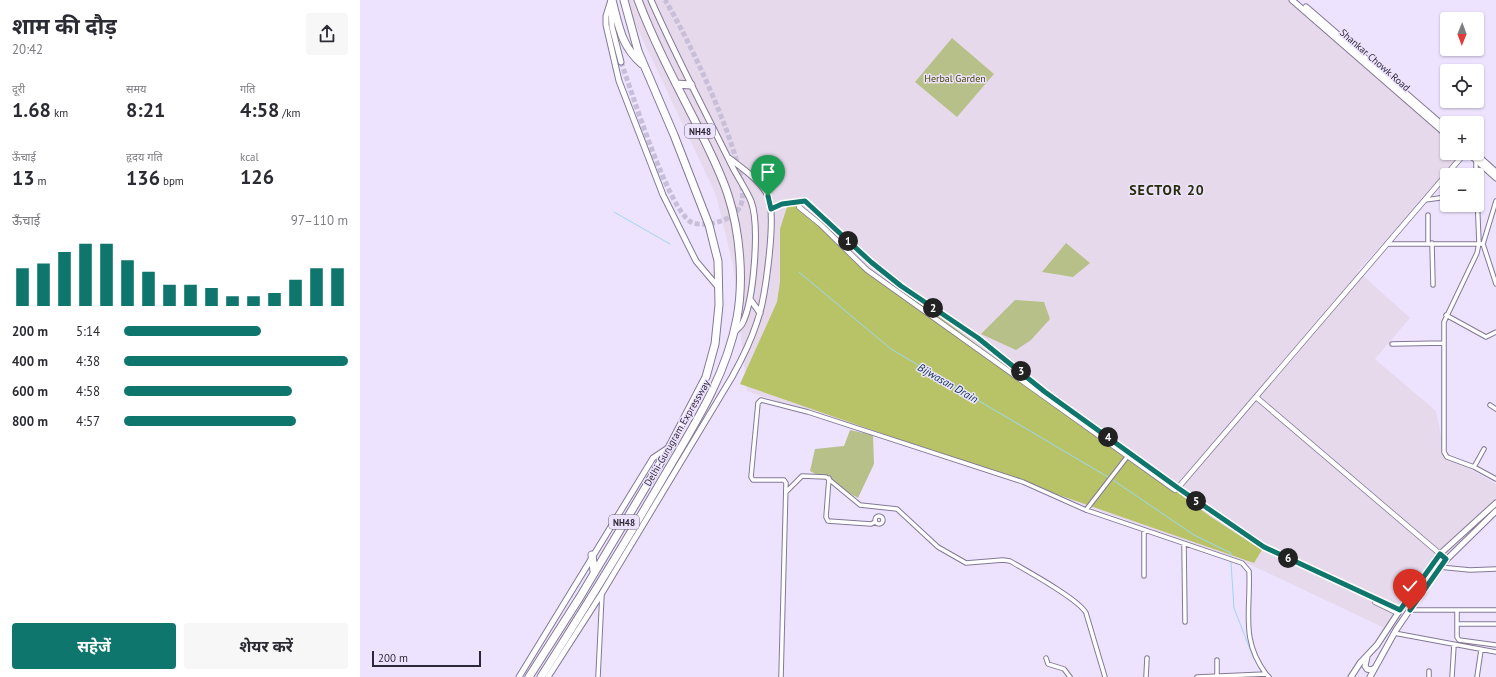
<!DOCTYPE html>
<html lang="hi">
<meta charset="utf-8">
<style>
body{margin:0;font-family:"PT Sans","Noto Sans Devanagari",sans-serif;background:#f7f7f7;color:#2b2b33;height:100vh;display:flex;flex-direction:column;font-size:15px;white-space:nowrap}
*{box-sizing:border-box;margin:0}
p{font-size:13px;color:#7c7c81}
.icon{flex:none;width:22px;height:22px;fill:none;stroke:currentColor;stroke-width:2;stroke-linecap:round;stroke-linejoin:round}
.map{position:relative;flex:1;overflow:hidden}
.sheet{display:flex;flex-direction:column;background:#fff;width:360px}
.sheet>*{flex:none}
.needle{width:26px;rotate:181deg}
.buttons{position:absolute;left:1080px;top:12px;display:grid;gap:8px}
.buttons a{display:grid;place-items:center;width:44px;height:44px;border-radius:4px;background:#fff;box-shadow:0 1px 3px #0004;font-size:20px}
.scale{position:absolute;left:12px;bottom:10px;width:109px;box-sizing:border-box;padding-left:4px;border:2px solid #2d2835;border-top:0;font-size:11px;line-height:14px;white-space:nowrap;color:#2d2835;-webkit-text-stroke:3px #ede3ff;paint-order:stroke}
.pin{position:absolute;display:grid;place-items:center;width:34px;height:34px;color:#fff;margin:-41px -17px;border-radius:50% 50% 50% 0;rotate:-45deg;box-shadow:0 0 4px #0007}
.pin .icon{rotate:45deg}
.km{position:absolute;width:20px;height:20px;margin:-10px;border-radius:50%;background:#222;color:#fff;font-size:11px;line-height:20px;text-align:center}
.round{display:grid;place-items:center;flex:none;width:42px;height:42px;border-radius:4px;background:#f7f7f7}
.head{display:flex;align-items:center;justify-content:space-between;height:68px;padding:0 12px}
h1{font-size:22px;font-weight:700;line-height:30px}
.metrics{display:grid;grid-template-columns:repeat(3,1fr);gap:6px;height:68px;padding:4px 12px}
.metrics div{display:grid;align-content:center}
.metrics b{font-size:20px;font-weight:700}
.metrics small{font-size:11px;font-weight:400}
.metrics p{font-size:11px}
.chart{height:112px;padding:8px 12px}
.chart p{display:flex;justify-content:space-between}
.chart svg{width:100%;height:72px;margin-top:4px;stroke:#0f766e;stroke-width:6}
.primary-button{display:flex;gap:8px;margin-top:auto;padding:8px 12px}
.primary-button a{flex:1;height:46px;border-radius:4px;background:#0f766e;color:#fff;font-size:16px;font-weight:700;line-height:46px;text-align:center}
.primary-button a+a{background:#f7f7f7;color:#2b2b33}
ul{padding:0 12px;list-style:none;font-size:13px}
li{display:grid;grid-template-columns:64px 48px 1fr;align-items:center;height:30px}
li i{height:10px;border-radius:5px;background:#0f766e}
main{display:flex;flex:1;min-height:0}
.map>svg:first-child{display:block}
.industrial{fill:#e6d9ec}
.green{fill:#b7c088}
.forest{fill:#b7c366}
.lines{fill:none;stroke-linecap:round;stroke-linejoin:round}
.stream{stroke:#9dd7f3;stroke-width:1}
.secondary-tunnel{stroke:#c7bed7;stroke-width:5;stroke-dasharray:5 2.5;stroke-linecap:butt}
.minor-casing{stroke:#847897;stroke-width:5.5}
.tertiary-casing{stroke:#847897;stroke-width:6}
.secondary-casing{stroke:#847897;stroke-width:7}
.motorway-casing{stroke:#847897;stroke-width:9}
.minor{stroke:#fff;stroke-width:3.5}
.tertiary{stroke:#fff;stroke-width:4.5}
.secondary{stroke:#fff;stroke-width:5}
.motorway{stroke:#fff;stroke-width:7}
.route-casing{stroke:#fff;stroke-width:8}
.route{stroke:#0f766e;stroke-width:5}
.labels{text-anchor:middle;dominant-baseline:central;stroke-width:3;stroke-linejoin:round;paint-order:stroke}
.shield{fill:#ede3ff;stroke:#676072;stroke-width:1}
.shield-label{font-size:9px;font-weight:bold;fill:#2d2835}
.street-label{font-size:10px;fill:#2d2835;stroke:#ede3ff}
.park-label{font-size:10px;fill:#424800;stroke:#ede3ff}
.water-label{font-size:11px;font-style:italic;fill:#023547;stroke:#ede3ff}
.district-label{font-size:14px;font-weight:bold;letter-spacing:1px;fill:#252d06;stroke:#ede3ff}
</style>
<main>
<section class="sheet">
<div class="head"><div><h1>शाम की दौड़</h1><p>20:42</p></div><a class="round"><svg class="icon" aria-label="share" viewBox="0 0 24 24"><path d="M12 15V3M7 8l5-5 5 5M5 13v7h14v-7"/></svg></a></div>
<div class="metrics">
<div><p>दूरी</p><b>1.68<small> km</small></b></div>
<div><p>समय</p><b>8:21</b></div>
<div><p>गति</p><b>4:58<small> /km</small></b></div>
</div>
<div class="metrics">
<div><p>ऊँचाई</p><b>13<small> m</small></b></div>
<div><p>हृदय गति</p><b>136<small> bpm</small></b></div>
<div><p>kcal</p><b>126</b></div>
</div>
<div class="chart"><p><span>ऊँचाई</span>97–110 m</p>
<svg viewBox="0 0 160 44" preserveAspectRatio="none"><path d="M5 44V21M15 44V18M25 44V11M35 44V6M45 44V6M55 44V16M65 44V23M75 44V31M85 44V31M95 44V33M105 44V38M115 44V38M125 44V36M135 44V28M145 44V21M155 44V21"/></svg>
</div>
<ul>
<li><b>200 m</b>5:14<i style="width:61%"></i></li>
<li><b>400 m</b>4:38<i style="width:100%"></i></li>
<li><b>600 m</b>4:58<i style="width:75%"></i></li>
<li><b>800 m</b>4:57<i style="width:77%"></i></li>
</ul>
<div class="primary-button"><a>सहेजें</a><a>शेयर करें</a></div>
</section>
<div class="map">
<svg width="1136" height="677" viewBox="0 0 1136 677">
<rect width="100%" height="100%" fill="#ede3ff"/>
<path class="industrial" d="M264 0H931L1087 134V153H1104L998 271 1050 318 1015 359 1076 411 1085 455 1136 484V510L1078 567 1031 631 891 565 738 510 387 391 373 265 356 195Z"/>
<path class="green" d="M592 38 634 74 597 117 555 82Z
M706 243 730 263 713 277 682 272Z
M655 300 684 302 690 319 671 340 656 350 621 334Z
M490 430 513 435 514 464 498 498 450 471 455 449 484 446Z"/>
<path class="forest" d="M437 202 517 276 577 315 851 517 902 550 894 563 380 384 417 302 420 282V229L427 207Z"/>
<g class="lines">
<path class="stream" d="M254 212 310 244
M439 272 531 349 748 477
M753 480 834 535 871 553V556
M871 562 874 608 893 657 901 671"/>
<path class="secondary-tunnel" d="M261 62C272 92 308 209 331 222 339 226 353 224 361 221 370 218 380 212 382 201 389 164 327 35 305 0"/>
<defs>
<path id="minor" d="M1116 161V175
M1078 184H1087
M1117 195 1119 243 1117 253 1084 322V452L1087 457 1114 467 1136 479
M1065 200 1087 197
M1136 201 1123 244 1136 284
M1068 215V243
M1072 243 1073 285
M1027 244H1123
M1086 315 1126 337 1136 332
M1032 344 1084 343
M1130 405 1136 409
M1114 467 1124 449
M469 478 466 517 468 521 511 524 515 522
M426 492 442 476 466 477 500 505 537 509 578 547 606 563 643 560 650 561C665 570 719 599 726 613L745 677
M726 510 767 457
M515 520a4 4 0 1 1 8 0a4 4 0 1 1-8 0Z
M824 544 825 622
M1079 567 1110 570 1136 569
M784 576V530
M1050 610H1136
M1097 610V637L1099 640 1136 645
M1097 624H1136
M1034 633 1136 652
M686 658 688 664 704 669 710 677
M857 676V660
M238 677 242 594
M421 677 426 483 424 480H393L391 477 398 403 401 400 448 412 663 482 726 510 882 563 889 571C891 611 880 639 906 674
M786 677 787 658
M837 677 906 674 909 677
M1069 677V671
M1092 677 1094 645
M1117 677 1121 650"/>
<path id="tertiary" d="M439 201V207L460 224 507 270 815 490
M411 209 423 204 445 201 511 262 541 286 618 338 685 392 818 488 904 547 1040 610
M896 397 1086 559
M817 489 1105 153
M1015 602 1038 613"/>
<path id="secondary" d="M251 0 246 16V25L259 81 303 195 336 261 358 287
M291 0C316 57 345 111 372 166 378 178 386 189 391 201 400 225 394 301 382 324 380 327 376 330 374 333
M932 0 1087 135
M251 6 252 27 261 62
M946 7 1087 129
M1108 153 1136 178
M1115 153 1136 172
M390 299 400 313
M1007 657 1005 666 1007 669 1011 670 1015 668
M159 677 293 458 308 448
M188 677 242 593 372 377C382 359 391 341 397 322 405 300 417 216 408 196 401 181 382 168 369 158
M991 677 1000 663 1017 645 1040 610 1080 554 1136 503
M1010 677 1036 630 1079 567 1136 511"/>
<path id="motorway" d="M252 0C259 26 261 46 282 64
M316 84 331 85
M232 555 234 571
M169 677 220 597 309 448 346 377 355 344 359 305 358 261 349 225 314 135 278 51 264 0
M181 677C223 611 264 545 303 478 333 427 366 377 377 318 384 280 380 232 368 195 360 170 347 146 336 123 315 82 294 42 278 0"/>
</defs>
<use href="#minor" class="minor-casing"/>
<use href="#tertiary" class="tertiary-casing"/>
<use href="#secondary" class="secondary-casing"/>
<use href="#motorway" class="motorway-casing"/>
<use href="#minor" class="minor"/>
<use href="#tertiary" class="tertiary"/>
<use href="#secondary" class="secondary"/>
<use href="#motorway" class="motorway"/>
</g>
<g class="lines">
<defs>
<path id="route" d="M408 196 411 209 422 204 445 201 511 262 541 286 618 338 685 392 818 488 904 547 1040 610 1080 554 1086 559 1050 610"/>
</defs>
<use href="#route" class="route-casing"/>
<use href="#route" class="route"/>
</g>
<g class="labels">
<g class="shield">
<rect x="325" y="124" width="30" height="14" rx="3"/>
<rect x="249" y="515" width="30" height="14" rx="3"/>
</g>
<g class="shield-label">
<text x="340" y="131">NH48</text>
<text x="264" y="522">NH48</text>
</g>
<g class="street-label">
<text transform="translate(1015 60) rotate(41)">Shankar Chowk Road</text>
<text transform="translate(317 433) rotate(-60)">Delhi-Gurugram Expressway</text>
</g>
<g class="park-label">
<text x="595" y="78">Herbal Garden</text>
</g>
<g class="water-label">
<text transform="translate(588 383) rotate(30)">Bijwasan Drain</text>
</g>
<g class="district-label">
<text x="807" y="190">SECTOR 20</text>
</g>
</g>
</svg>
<div class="buttons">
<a><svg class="needle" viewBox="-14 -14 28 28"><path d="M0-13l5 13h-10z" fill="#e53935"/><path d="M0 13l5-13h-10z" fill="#7c7c81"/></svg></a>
<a><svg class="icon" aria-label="locate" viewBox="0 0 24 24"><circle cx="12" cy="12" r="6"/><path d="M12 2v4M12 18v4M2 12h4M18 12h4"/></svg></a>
<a>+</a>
<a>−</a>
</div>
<div class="scale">200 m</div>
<div class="pin" style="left:408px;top:196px;background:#1e9e55"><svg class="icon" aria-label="arrive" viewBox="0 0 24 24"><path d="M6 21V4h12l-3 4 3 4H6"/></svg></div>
<div class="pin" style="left:1050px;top:610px;background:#d93025"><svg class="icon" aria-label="check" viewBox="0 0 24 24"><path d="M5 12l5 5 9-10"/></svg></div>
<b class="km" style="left:488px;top:241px">1</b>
<b class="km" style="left:573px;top:308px">2</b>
<b class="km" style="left:661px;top:371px">3</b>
<b class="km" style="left:748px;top:437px">4</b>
<b class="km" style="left:836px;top:501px">5</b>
<b class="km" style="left:928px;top:558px">6</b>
</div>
</main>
